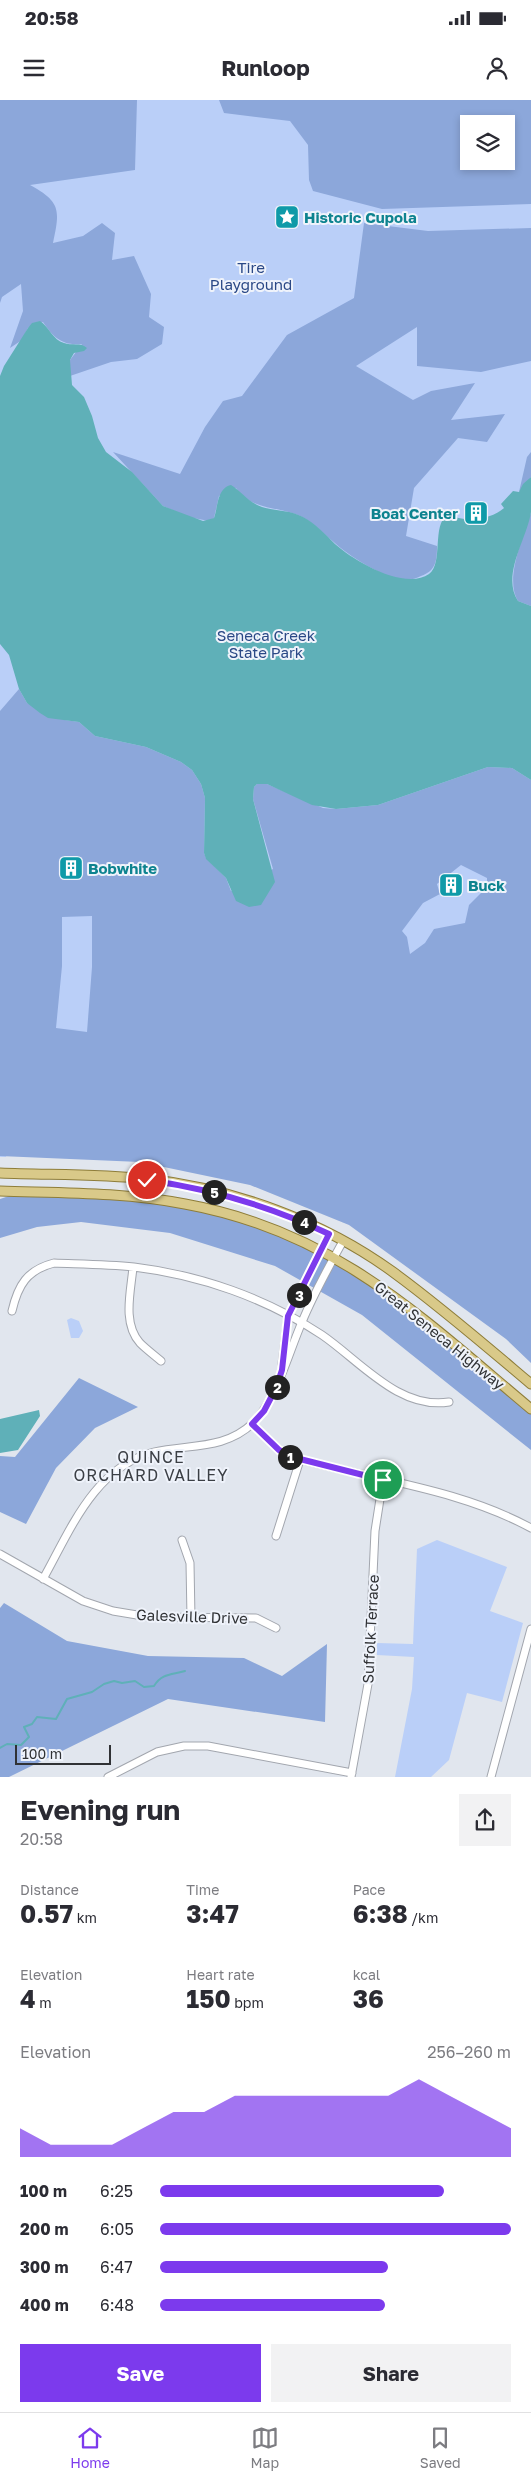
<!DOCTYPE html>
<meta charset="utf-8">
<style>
body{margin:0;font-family:"Golos Text",sans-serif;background:#f2f2f3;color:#2b2b33;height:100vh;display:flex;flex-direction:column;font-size:19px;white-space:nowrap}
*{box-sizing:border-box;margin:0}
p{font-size:16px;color:#7c7c81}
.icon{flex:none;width:28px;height:28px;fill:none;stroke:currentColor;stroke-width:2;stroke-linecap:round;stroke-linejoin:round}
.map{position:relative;height:1677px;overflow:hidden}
.details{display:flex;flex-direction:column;background:#fff;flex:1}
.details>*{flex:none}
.tools{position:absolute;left:460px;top:15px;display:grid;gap:10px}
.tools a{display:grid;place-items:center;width:55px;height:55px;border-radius:0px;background:#fff;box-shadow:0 2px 8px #0003;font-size:25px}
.scale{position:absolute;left:15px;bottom:12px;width:96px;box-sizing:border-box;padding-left:5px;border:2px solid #303235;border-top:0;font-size:14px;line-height:18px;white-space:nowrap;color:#303235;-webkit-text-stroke:4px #eff3fb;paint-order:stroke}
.pin{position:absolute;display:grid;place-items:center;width:42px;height:42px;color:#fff;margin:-21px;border:2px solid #fff;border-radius:50%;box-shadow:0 1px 5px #0007}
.km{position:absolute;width:25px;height:25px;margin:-12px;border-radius:50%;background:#222;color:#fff;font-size:14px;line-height:25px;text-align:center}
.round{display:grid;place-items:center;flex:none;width:52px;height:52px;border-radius:0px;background:#f2f2f3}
.overview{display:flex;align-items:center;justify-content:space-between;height:85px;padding:0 20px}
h1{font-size:28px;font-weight:700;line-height:38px}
.figures{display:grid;grid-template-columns:repeat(3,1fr);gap:8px;height:85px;padding:5px 20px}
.figures div{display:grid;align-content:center}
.figures b{font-size:25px;font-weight:700}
.figures small{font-size:14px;font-weight:400}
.figures p{font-size:14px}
.chart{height:140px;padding:10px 20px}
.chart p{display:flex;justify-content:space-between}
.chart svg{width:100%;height:90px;margin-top:5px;fill:#7c3aed;opacity:.7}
.primary-button{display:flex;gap:10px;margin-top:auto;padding:10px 20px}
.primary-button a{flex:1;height:58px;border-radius:0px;background:#7c3aed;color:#fff;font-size:20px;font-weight:700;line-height:58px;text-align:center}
.primary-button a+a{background:#f2f2f3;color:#2b2b33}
ul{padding:0 20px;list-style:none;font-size:16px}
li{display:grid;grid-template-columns:80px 60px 1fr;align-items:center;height:38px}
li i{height:12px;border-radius:6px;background:#7c3aed}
.status{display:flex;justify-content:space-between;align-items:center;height:35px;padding:0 25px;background:#fff;direction:ltr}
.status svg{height:14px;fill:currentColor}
header{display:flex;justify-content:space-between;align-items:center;height:65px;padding:0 20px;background:#fff;font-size:22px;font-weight:700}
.dock{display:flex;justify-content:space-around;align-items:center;height:70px;border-top:1px solid #e1e1e2;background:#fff;font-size:14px;color:#7c7c81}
.dock a{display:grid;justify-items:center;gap:2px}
.dock .current{color:#7c3aed}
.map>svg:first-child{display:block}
.green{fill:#bacff8;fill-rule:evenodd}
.forest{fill:#8ca7da;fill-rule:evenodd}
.water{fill:#5fb0b8}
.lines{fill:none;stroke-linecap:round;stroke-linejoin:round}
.stream{stroke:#5fb0b8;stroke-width:2}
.minor-casing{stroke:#a2a6ae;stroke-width:9}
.major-casing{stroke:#8e7d39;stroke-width:11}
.minor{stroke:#fff;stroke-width:7}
.major{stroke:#d9c989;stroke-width:9}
.route-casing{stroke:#fff;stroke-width:10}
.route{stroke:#7c3aed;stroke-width:6}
.labels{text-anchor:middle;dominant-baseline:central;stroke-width:4;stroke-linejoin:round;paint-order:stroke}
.culture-label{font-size:15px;font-weight:bold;fill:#0d838f;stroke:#eff3fb;text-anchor:start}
.park-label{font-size:15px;fill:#2a4886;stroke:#eff3fb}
.street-label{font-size:15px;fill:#303235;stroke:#eff3fb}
.neighbourhood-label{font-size:16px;letter-spacing:1px;fill:#3b3f45;stroke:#eff3fb}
</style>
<div class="status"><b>20:58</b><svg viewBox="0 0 49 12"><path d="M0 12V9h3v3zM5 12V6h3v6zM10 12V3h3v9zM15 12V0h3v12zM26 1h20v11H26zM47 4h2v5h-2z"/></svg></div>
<header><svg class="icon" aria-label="menu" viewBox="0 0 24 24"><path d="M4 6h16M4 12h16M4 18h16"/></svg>Runloop<svg class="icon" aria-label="person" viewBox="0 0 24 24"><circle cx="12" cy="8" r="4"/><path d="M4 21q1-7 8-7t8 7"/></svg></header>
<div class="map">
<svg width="531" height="1677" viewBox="0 0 531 1677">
<rect width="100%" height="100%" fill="#e1e6ee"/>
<path class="green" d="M0 0H531V1239L337 1106 13 1026 6 1057H0ZM469 24H506V61H469Z
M71 1218 79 1221 83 1231 79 1238H71L67 1220Z
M437 1440 507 1467 490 1511 523 1523 502 1602 467 1593 449 1660 431 1677H395L412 1589 414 1557 377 1555V1543L413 1544 417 1449Z"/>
<path class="forest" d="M0 0H137L135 70 30 85C61 102 60 110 53 143L83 136 102 123 115 133 112 160 134 156 151 194 149 217 164 227 162 244 137 259 111 262 70 276V260L82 244C62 246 53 237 43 222L28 228 22 240 10 248 23 211 21 184 2 197 0 203Z
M219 0H531V104L382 109 313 91 309 80 308 45 290 21 224 13ZM469 24H506V61H469Z
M364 123 428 131 531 128V261L481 272 417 266V227L356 266 413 300 431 291 475 283 451 320 505 314 487 342 458 338 414 388 406 436 437 446C437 460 436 471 421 476 414 480 404 481 395 478 380 475 348 455 336 444 325 435 316 425 304 418 281 405 252 412 236 388L219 396 214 418 209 421 188 417 163 406 113 352 180 374 205 327 223 301 242 296 287 235 354 198Z
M531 352V377L519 392 527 357Z
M531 412V506L518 501C504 479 524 436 531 412Z
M19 589 27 603 65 620 79 622 95 636 146 647 181 662 192 670 201 684 205 698 204 753 206 758 226 778 231 791 273 769 253 699 254 687 257 684H267L323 708 336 709 378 705 488 667 512 668 531 680V1263L506 1239 349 1125 250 1085 140 1062 0 1056V611ZM461 765 487 778V787L469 805 465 823 434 829 425 843 410 854 407 837 402 831 423 803 440 794 437 784ZM92 816V867L87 932 56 928 62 866V817Z
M21 1092 143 1098 261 1124 348 1164 531 1309V1350L362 1215 275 1166 170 1133 81 1122 37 1127 0 1138V1099Z
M79 1278 138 1307 95 1328 56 1368 26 1424 0 1412V1356L15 1357Z
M4 1503 67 1541 148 1556 244 1558 282 1576 327 1544 325 1622 168 1599 9 1677H0V1508Z"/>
<path class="water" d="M40 221C49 227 53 240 64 243 71 246 81 242 87 248L84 251 74 253 70 260 72 285 84 297 92 316 98 338 106 352 132 372 163 406 203 421 214 418C218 407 217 388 231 385 242 392 248 402 262 407 275 411 290 410 303 417 316 424 325 434 335 444 354 461 405 491 429 474 444 463 431 425 448 414 464 423 491 420 504 408L501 404 513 391 519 392 523 384 531 377C531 388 531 401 531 412 527 439 501 475 518 501L531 506V680L512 668 488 667 378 705 336 709 312 705 267 684H257L254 687 253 699 275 782 261 805 249 807 236 801 226 778 206 759 204 753 205 698 201 684 192 670 181 662 146 647 95 636 79 622 48 618 40 613 27 603 19 589 9 555 0 544V276L4 266 28 228 32 223Z
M39 1310 40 1316 18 1350 0 1353V1319Z"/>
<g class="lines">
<path class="stream" d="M0 1648 7 1644 21 1645 29 1637 24 1627 32 1624 37 1617 56 1619 67 1599 92 1592 104 1584 114 1581 122 1583 135 1581 144 1587 154 1586C162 1573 172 1575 185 1571"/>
<defs>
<path id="minor" d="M133 1167C131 1191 122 1223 140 1243 146 1249 154 1255 161 1261
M12 1211C18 1185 27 1170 54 1163 80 1164 107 1164 134 1167 200 1175 266 1198 322 1235 360 1261 399 1310 449 1302
M282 1264 288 1216 329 1134
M252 1324 279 1350 292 1357C372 1380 457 1388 531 1428
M276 1436 300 1360
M182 1440 190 1463 191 1518
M0 1454 83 1501 113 1511 149 1517 256 1518 276 1528
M43 1479C70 1431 94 1367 154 1352 189 1344 225 1350 253 1323 277 1299 288 1254 302 1222 314 1193 328 1168 343 1141
M108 1677 157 1652 184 1646H208L352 1673
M351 1677 368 1584 375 1431 383 1380
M491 1677 531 1529"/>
<path id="major" d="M0 1073C49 1075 99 1074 148 1079 234 1089 323 1121 393 1172 441 1207 486 1246 531 1284
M0 1091C61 1093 124 1092 185 1104 334 1131 420 1216 531 1309"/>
</defs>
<use href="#minor" class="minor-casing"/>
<use href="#major" class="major-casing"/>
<use href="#minor" class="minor"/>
<use href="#major" class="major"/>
</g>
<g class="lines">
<defs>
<path id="route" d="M147 1080C212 1089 270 1106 329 1134L288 1216 282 1270 276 1288 264 1311 252 1324 279 1350 292 1357 383 1380"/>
</defs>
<use href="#route" class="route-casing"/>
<use href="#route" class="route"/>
</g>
<defs>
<symbol id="sight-square" viewBox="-11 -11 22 22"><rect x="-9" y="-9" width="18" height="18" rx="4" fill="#0f9aa8" stroke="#eff3fb"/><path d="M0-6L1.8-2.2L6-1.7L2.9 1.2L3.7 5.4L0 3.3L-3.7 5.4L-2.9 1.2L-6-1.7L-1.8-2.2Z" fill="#fff"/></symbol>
<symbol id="building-square" viewBox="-11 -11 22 22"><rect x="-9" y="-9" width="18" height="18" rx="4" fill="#0f9aa8" stroke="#eff3fb"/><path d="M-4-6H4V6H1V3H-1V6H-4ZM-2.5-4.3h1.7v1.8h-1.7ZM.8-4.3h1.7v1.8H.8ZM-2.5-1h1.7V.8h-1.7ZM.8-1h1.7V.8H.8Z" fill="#fff"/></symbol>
</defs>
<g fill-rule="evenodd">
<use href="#sight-square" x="273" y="103" width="28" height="28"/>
<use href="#building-square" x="462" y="399" width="28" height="28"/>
<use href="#building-square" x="57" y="754" width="28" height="28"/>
<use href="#building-square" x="437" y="771" width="28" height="28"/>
</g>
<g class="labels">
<g class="culture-label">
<text x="304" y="117">Historic Cupola</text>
<text x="458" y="413" text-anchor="end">Boat Center</text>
<text x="88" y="768">Bobwhite</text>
<text x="468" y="785">Buck</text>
</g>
<g class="park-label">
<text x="251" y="167">Tire<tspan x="251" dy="17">Playground</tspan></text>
<text x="266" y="535">Seneca Creek<tspan x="266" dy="17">State Park</tspan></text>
</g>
<g class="street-label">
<text transform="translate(440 1235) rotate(39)">Great Seneca Highway</text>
<text transform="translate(192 1516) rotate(2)">Galesville Drive</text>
<text transform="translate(370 1529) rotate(-87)">Suffolk Terrace</text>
</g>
<g class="neighbourhood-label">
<text x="151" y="1357">QUINCE<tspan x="151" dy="18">ORCHARD VALLEY</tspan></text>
</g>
</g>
</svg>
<div class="tools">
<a><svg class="icon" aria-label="layers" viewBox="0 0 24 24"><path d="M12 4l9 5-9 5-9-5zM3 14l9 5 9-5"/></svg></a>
</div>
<div class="scale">100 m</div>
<div class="pin" style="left:383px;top:1380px;background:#1e9e55"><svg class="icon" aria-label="arrive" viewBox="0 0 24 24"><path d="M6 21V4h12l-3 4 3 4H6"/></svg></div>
<div class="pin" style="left:147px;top:1080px;background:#d93025"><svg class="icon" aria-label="check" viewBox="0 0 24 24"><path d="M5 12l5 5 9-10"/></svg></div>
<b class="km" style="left:290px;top:1357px">1</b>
<b class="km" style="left:277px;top:1287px">2</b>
<b class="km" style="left:299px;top:1195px">3</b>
<b class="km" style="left:304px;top:1122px">4</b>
<b class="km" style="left:214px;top:1092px">5</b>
</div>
<section class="details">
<div class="overview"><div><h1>Evening run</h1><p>20:58</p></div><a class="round"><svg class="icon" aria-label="share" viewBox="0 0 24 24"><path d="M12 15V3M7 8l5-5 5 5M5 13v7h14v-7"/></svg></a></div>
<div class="figures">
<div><p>Distance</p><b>0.57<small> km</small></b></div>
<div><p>Time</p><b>3:47</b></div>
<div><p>Pace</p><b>6:38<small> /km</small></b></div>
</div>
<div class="figures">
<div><p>Elevation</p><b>4<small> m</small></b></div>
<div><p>Heart rate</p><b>150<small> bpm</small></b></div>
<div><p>kcal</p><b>36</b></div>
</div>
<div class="chart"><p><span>Elevation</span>256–260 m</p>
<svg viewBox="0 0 160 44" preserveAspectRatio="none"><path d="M0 44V30L10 38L20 38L30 38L40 30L50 22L60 22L70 14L80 14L90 14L100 14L110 14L120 14L130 6L140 14L150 22L160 30V44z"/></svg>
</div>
<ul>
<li><b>100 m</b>6:25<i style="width:81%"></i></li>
<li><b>200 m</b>6:05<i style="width:100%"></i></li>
<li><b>300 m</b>6:47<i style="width:65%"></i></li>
<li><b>400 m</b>6:48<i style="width:64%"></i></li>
</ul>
<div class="primary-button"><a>Save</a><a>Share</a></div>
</section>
<nav class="dock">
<a class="current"><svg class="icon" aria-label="home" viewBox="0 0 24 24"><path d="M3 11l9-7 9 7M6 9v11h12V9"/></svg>Home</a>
<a><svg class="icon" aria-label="map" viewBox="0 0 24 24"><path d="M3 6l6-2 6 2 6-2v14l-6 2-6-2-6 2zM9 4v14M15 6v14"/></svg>Map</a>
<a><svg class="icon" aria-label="saved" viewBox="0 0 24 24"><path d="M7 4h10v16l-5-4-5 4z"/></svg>Saved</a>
</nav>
